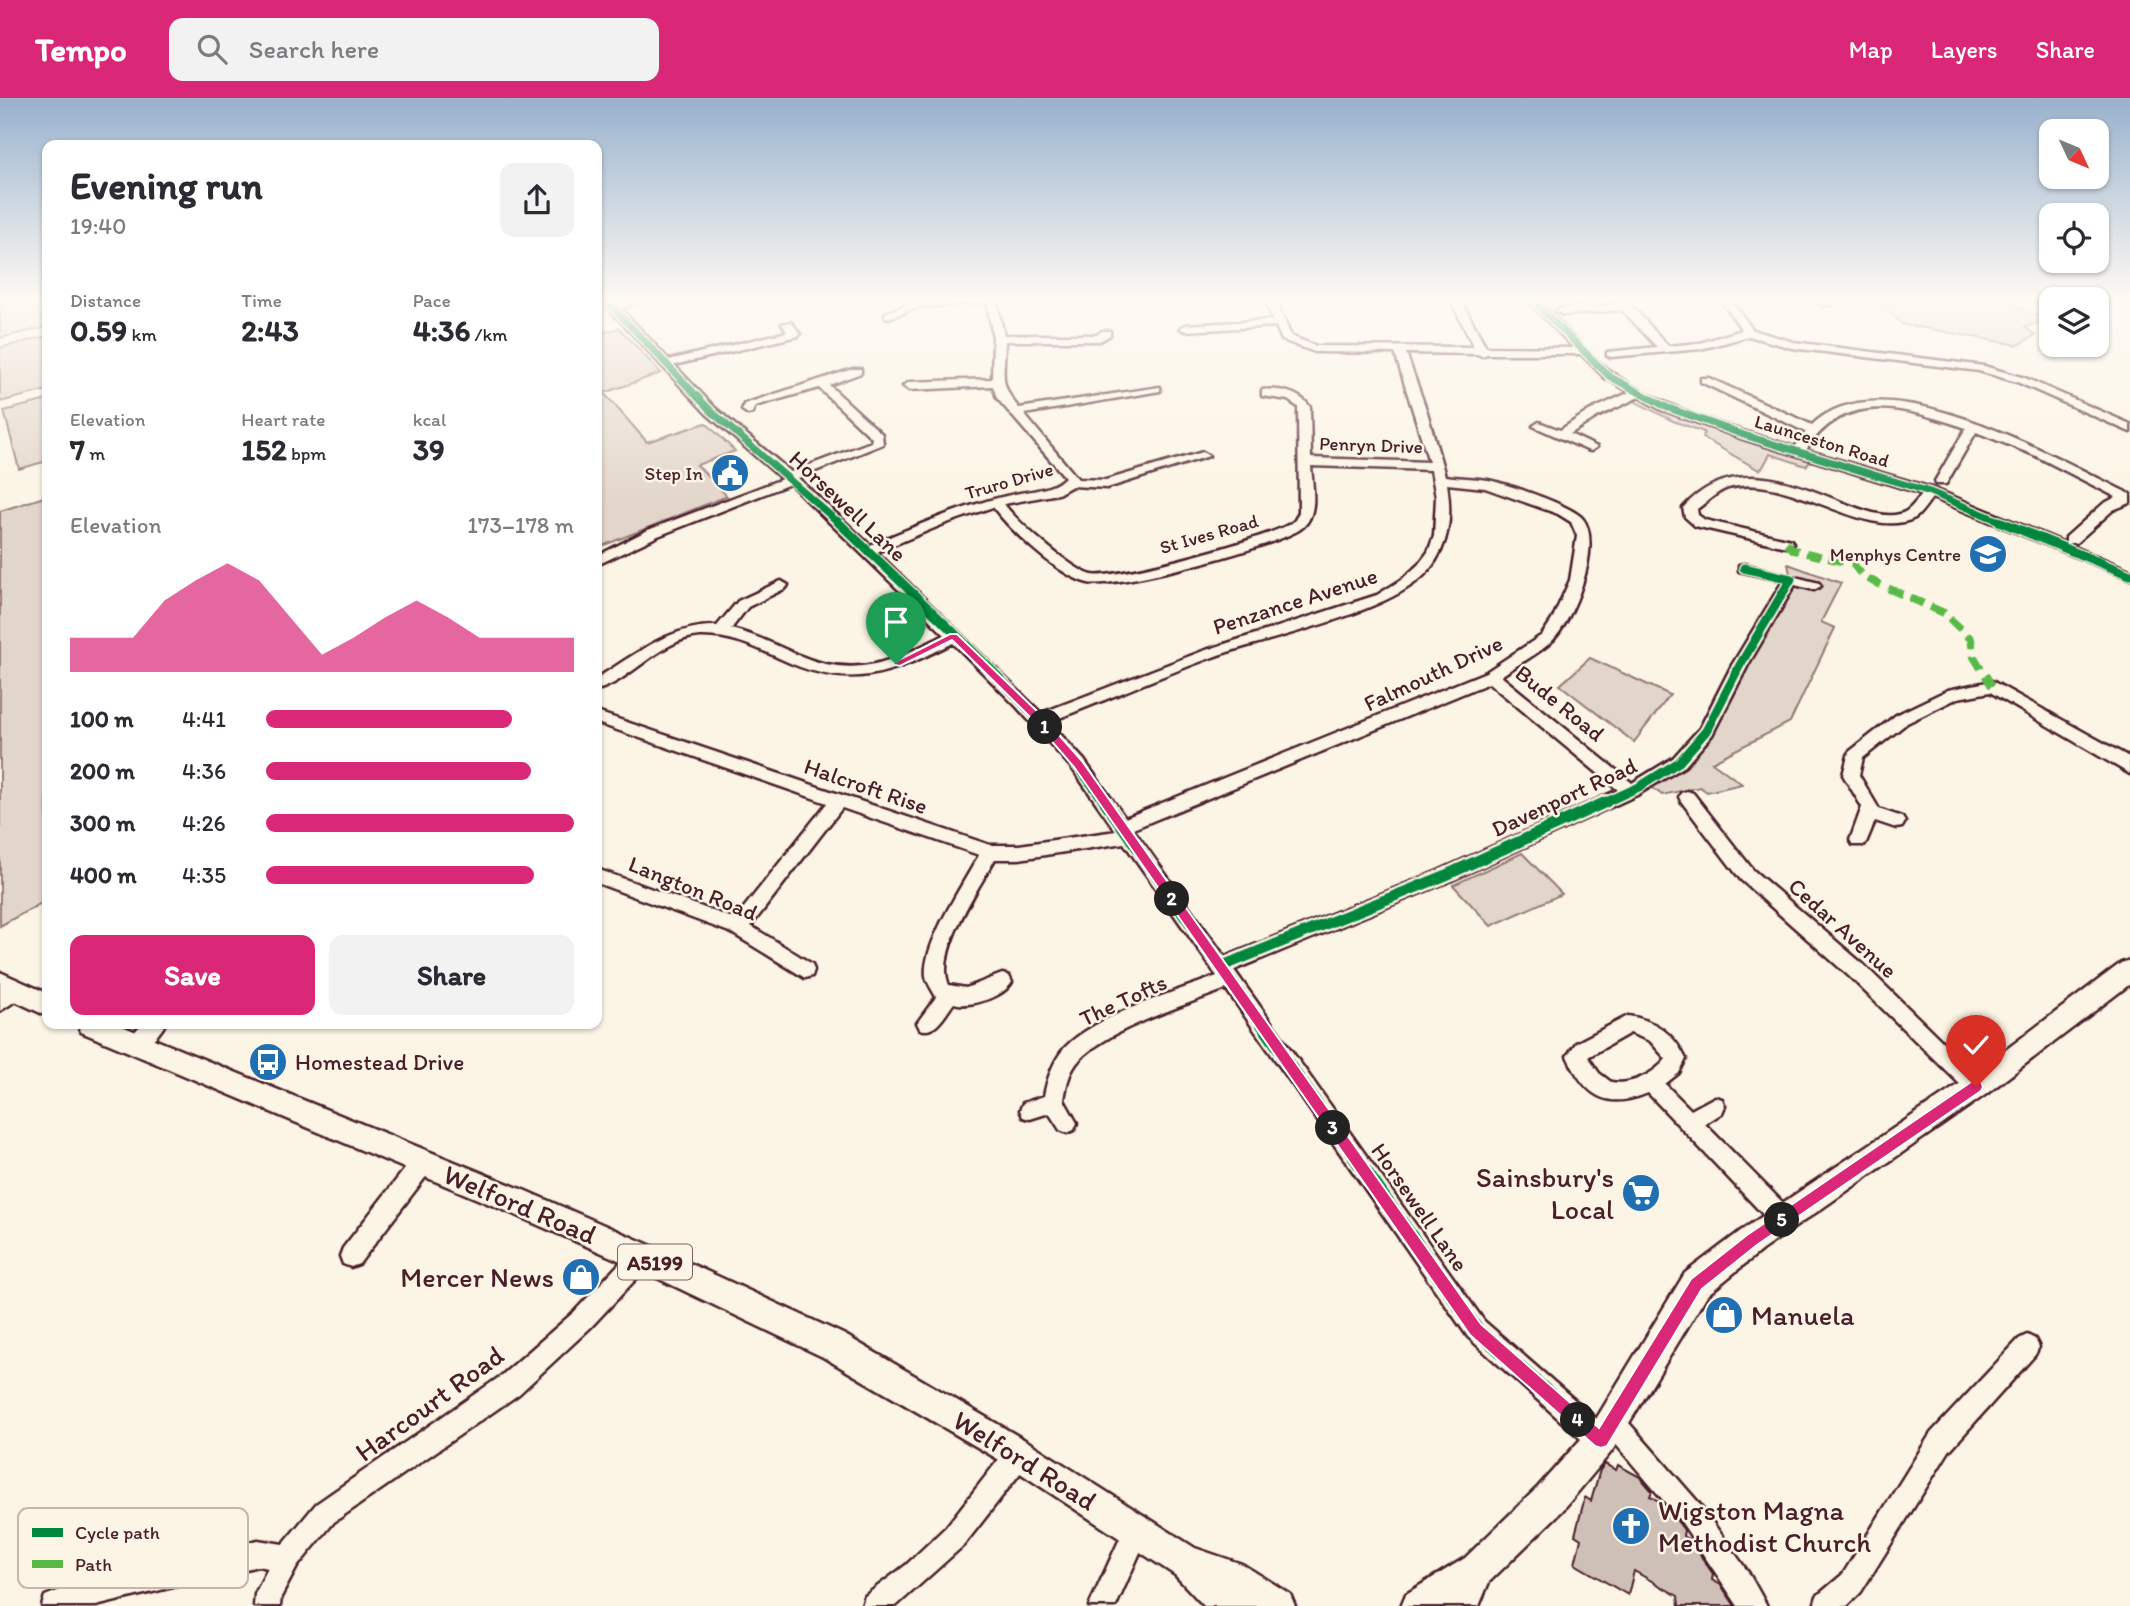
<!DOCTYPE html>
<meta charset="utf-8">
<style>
body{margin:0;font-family:Itim,sans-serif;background:#f2f2f3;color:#2b2b33;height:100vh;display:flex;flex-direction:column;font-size:26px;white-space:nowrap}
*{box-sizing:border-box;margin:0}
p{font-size:23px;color:#7c7c81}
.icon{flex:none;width:38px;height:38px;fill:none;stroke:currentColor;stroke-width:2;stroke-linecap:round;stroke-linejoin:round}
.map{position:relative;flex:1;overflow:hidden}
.details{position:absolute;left:42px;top:42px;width:560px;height:889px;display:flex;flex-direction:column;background:#fff;border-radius:14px;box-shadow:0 2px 5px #0004}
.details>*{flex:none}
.needle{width:46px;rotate:134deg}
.controls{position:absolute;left:2039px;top:21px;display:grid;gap:14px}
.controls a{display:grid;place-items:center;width:70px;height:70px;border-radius:14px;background:#fff;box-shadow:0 2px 5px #0004;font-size:35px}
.pin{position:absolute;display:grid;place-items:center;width:60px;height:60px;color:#fff;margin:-72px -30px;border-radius:50% 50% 50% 0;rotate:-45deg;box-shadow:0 0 7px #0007}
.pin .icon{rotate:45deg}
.km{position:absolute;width:35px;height:35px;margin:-18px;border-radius:50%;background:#222;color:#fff;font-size:19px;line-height:35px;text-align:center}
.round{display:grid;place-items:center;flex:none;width:74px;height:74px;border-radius:14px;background:#f2f2f3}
.head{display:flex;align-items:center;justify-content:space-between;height:119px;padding:0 28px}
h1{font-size:38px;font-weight:700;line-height:52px}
.figures{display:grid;grid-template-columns:repeat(3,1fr);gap:10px;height:119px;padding:7px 28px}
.figures div{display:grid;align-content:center}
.figures b{font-size:30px;font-weight:700}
.figures small{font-size:19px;font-weight:400}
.figures p{font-size:19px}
.chart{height:196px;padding:14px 28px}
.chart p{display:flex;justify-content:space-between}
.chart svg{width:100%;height:126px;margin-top:7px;fill:#db2777;opacity:.7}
.button{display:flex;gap:14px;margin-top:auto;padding:14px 28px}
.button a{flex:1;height:80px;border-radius:14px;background:#db2777;color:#fff;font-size:28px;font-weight:700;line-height:80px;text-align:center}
.button a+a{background:#f2f2f3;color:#2b2b33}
ul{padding:0 28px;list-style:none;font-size:23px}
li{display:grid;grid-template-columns:112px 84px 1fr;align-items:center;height:52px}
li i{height:18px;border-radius:9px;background:#db2777}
header{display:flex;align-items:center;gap:42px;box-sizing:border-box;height:98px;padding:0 35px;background:#db2777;color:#fff}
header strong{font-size:33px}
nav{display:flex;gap:38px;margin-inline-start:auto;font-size:24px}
.search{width:490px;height:63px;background:#f2f2f3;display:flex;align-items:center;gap:18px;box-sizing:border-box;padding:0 24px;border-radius:14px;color:#7c7c81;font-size:26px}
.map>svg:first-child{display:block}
.green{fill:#e2d5ca;stroke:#967a7a;stroke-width:2}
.building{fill:#cfc0b7;stroke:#4a1f2b;stroke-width:2}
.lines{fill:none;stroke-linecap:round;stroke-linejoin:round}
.minor-casing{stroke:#4a1f2b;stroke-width:5}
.major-casing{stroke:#4a1f2b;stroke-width:5}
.minor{fill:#fcf5e5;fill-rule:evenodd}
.major{fill:#fcf5e5;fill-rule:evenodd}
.quiet{stroke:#58b947;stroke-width:8;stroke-dasharray:15 8;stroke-linecap:butt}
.cycleway-far3-casing{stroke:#fcf5e5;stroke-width:10}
.cycleway-far2-casing{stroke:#fcf5e5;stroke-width:12}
.cycleway-far1-casing{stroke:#fcf5e5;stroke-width:16}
.cycleway-casing{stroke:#fcf5e5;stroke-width:18}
.cycleway-far3{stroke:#00873e;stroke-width:7}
.cycleway-far2{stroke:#00873e;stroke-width:9}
.cycleway-far1{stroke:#00873e;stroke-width:11}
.cycleway{stroke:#00873e;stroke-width:14}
.route{fill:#db2777;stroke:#fff;stroke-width:2}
.labels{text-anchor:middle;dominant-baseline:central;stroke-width:5;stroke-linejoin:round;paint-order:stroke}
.far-street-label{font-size:19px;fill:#4a1f2b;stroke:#fcf5e5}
.far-poi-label{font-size:19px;fill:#4a1f2b;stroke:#fcf5e5;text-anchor:end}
.shield{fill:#fcf5e5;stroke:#7f5f63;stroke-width:2}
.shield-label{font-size:21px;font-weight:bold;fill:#4a1f2b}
.street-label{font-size:23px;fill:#4a1f2b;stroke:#fcf5e5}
.poi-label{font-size:23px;fill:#4a1f2b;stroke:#fcf5e5;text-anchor:start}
.near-poi-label{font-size:28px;fill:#4a1f2b;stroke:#fcf5e5;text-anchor:end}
.near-street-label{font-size:28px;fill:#4a1f2b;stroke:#fcf5e5}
.key{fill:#fcf5e5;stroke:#c7b5ad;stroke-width:2}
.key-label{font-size:19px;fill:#4a1f2b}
</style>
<header>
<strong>Tempo</strong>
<div class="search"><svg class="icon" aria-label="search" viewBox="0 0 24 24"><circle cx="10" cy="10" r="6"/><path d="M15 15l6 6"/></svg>Search here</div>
<nav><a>Map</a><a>Layers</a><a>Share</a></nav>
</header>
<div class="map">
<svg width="2130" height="1508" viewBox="0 0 2130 1508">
<rect width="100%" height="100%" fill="#fcf5e5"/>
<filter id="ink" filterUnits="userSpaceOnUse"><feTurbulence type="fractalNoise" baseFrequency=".0143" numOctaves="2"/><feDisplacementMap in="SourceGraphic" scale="14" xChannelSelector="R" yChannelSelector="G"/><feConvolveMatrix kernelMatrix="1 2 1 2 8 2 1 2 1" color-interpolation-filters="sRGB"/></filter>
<g filter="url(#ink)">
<path class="green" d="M0 201H47V229L0 240Z
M1876 201H2015L2012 206 2046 222 2025 229 2035 237 2018 247 1902 226Z
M619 230 661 275 604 295 647 344 706 325 735 353 697 367 727 398 597 450V237Z
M47 238V292L0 304V250Z
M1638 295 1666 309 1814 359 1806 368 1770 356 1763 369 1759 372 1703 340 1704 334 1673 323 1628 300Z
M47 302V363L19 371 4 313Z
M47 398V802L0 828V413Z
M1788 466 1841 485 1821 524 1835 530 1790 624 1712 664 1742 686 1707 694 1700 689 1662 697 1646 685 1706 633 1791 481Z
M1590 560 1670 597 1634 644 1560 587Z
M1522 755 1562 796 1491 828 1453 787Z"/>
<path class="building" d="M1605 1366 1616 1372 1618 1367 1640 1379 1652 1393 1650 1398 1662 1405 1678 1424 1684 1432 1683 1438 1690 1442 1713 1476 1712 1482 1721 1487 1735 1508H1679L1678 1498 1634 1473 1628 1497 1575 1466 1581 1441 1575 1437 1585 1399 1591 1403 1600 1372Z"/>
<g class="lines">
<defs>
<path id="minor" d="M600 201H610L616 206 633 201H648L621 211 669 262 787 234 782 226 791 224 800 236 798 238 674 267 715 310 791 374 871 344 872 340 819 290 755 308 752 315 748 316 742 312 744 306 853 271H861V275L829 287 882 336 883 346 798 380 870 447C919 427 968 405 1020 395 1036 392 1054 391 1065 379L997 300 993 288 909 292 903 288 909 284 992 281 993 240 987 204 919 209 889 220 885 219V215L917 203 996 201 1004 237H1097L1102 233H1110V237L1100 243H1005C1005 274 997 285 1019 310L1160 289V293L1024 316 1078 381 1106 382 1203 354 1209 358 1107 390 1072 388 1058 396 1004 406C1017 424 1072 472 1092 477 1114 482 1279 438 1294 423 1296 421 1297 417 1299 414L1298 309 1288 302 1262 298V292C1279 290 1300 294 1310 309L1311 360 1429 364 1395 255 1315 254 1282 242 1276 228 1185 233 1180 230 1185 227 1273 222 1265 201H1275L1291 238 1316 248 1474 249 1450 201H1460L1486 249 1574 250 1526 201H1537C1559 222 1590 260 1614 276 1668 313 1734 330 1795 349L1806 334 1701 284V280H1709L1812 327C1883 257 2058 362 2130 396V405L2113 412 2076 445H2066V439L2103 406 2116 399 2034 357 1976 334 1946 386H1936L1935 383 1966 330C1906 310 1846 290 1806 352L1935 391 2130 472V481L1932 400C1927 406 1921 416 1915 420 1865 445 1790 373 1728 390 1717 393 1706 405 1697 411L1698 417 1705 422 1791 442 1793 445 1786 449 1695 428 1685 419 1683 410C1758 326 1867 443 1908 412 1913 408 1918 401 1922 396L1740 340 1662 312 1639 299 1597 319 1570 336 1597 349 1591 353 1587 352 1533 328 1539 324 1560 332 1589 313 1630 294 1605 280 1581 256H1487L1482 258 1477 256 1406 255 1427 314 1445 378C1459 380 1474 380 1488 382 1507 386 1572 407 1583 421 1603 446 1573 525 1550 545 1536 557 1517 567 1501 578L1632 685 1673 660 1700 630 1732 567 1783 483 1739 473V467L1744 466 1819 485 1821 488 1814 492 1795 487 1748 567 1712 637 1685 668 1637 697 1450 783 1234 872 1484 1223 1601 1325 1604 1317 1613 1314 1622 1317 1698 1404 1748 1474 1767 1508H1738L1680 1422 1613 1343 1610 1351 1601 1354 1592 1351 1468 1239 1226 891C1186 907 1101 933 1076 966 1068 977 1066 990 1064 1002L1077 1025 1074 1032 1067 1035 1060 1032 1049 1015 1030 1021 1023 1019 1020 1012 1023 1005 1044 998C1047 982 1052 966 1062 953 1089 919 1176 894 1217 878L1124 745 1019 761H995C979 790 934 854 949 887L966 890 1002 876 1009 878 1012 884C1004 899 969 910 954 905 945 916 936 937 920 931L917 925 936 899C933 893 927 885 926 878 922 847 964 785 979 757L842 710 751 828 812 866 814 872 812 878 805 880 732 835 597 785V771L735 821 827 705 597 625V614L990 747H1019L1116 733 1072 670 1016 608 953 545C889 577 850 593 781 561 755 549 730 537 700 538 660 541 631 583 597 592V580C635 557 670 527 717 528L738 503 781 483 788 487 786 490 748 509 731 531C754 536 775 547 796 556 856 582 890 564 945 537L790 386 658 438 597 467V458L648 432 782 381 707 316ZM1311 368 1431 372 1436 399 1434 438 1428 454 1418 467 1401 482 1377 497 1203 553 1041 615 877 454 944 426 993 409C1010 432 1060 479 1088 485 1115 491 1284 447 1303 429 1319 415 1312 387 1311 368ZM1447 386 1485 390 1558 416 1571 424 1577 438 1570 482 1552 522 1542 537 1486 574 1125 720 1084 662 1049 624C1104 603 1158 579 1213 559 1269 539 1393 515 1429 472 1450 446 1452 418 1447 386ZM1489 585 1618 692 1438 773 1225 859 1133 731Z
M1613 201H1623L1630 206 1668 248 1700 245 1742 232 1720 201H1730L1753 232 1793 244 1984 268 2025 280 2130 326V334L2017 284 1979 273 1792 250 1749 238 1701 251 1611 259 1607 258V254L1657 249 1622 212 1563 217 1556 213 1561 210 1616 206Z
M1816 201H1827L1831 206 1822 208Z
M1992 583 2129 659 2130 676 1990 594 1958 600 1907 625 1863 660 1859 677 1879 711 1902 719 1905 724 1902 729 1896 730 1875 723 1865 747H1853L1850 742 1862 709 1843 677 1849 654 1896 617 1948 592Z
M1687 693 1693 695 1753 772 1864 867 1983 983 1986 989 1983 995 1976 998 1969 995 1850 879 1741 782 1681 703 1679 699 1681 695Z
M15 885 22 887 25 893 22 899 0 913V894Z
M1628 918C1656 922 1674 936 1686 961L1679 975 1665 986 1691 1012 1715 999 1722 1001 1725 1008 1722 1015 1705 1026 1791 1113 1794 1121 1791 1129 1783 1132 1775 1129 1648 995C1605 1013 1585 997 1567 958L1576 945ZM1630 935 1650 943 1666 961C1654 976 1630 988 1611 984L1599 975 1588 959Z
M142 926H165C159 938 142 955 128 950L125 944Z
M423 1055 431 1058 434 1065 431 1072 359 1166 351 1169 343 1166 340 1158 343 1150 415 1058Z
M642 1147 650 1150 653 1158 650 1166 590 1230 519 1296 334 1424 297 1469 281 1499 280 1508H254L255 1496 268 1470 258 1468 96 1508H42L45 1498 70 1488 258 1442 283 1446 316 1406 501 1278 574 1214 634 1150Z
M2027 1237 2035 1241 2039 1249 2035 1257 1949 1353 1861 1494 1847 1508H1814L1817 1498 1843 1476 1931 1335 2019 1241Z
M1019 1344 1028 1347 1031 1356 1028 1365 964 1447 896 1508H862L865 1498 906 1467 946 1429 1010 1347Z
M1137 1419 1146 1423 1150 1432 1116 1508H1089L1128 1423Z"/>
<path id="major" d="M2130 862V886L1985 997 1762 1152 1707 1197 1612 1353 1562 1413 1489 1484 1479 1508H1401L1406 1496 1465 1460 1538 1389 1590 1331 1685 1175 1742 1132 1967 981 2121 865Z
M0 874 47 895V918L0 896Z
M77 926H117L526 1093 652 1148 845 1237 1030 1345 1195 1450 1242 1466 1290 1496 1295 1508H1204L1175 1477 1125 1444 1008 1367 823 1259 632 1168 506 1113 81 934Z"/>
</defs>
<use href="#minor" class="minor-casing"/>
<use href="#major" class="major-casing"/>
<use href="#minor" class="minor"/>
<use href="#major" class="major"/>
<path class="quiet" d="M1786 445 1794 452 1853 466 1862 477 1874 484 1944 515 1971 541 1974 559 1992 588"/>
<defs>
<path id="cycleway-far3" d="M605 201 711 313 839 425
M1531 201 1609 278 1666 309 1744 337 1930 394 2004 425"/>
<path id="cycleway-far2" d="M837 423C930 513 1031 600 1106 706
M1999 423 2130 477
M1602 706 1639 689 1679 664 1706 633 1740 567 1791 481 1744 470"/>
<path id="cycleway-far1" d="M1105 704 1356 1061
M1220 869 1444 778 1606 704"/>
<path id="cycleway" d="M1355 1059 1476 1231 1601 1342"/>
</defs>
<use href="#cycleway-far3" class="cycleway-far3-casing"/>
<use href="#cycleway-far2" class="cycleway-far2-casing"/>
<use href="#cycleway-far1" class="cycleway-far1-casing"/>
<use href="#cycleway" class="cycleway-casing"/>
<use href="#cycleway-far3" class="cycleway-far3"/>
<use href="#cycleway-far2" class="cycleway-far2"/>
<use href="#cycleway-far1" class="cycleway-far1"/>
<use href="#cycleway" class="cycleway"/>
</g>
</g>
<linearGradient id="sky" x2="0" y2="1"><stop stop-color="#98b1cd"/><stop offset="0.49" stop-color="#fefaf3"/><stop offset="1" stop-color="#fefaf3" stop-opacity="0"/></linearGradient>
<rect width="2130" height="412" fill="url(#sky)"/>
<path class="route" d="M950 536H957L1043 619 1082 663 1481 1226 1599 1330 1691 1181 1747 1137 1971 984H1981L1983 989 1981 993 1757 1147 1702 1191 1607 1348 1601 1350 1595 1348 1470 1237 1074 669 1035 624 952 542 900 568 891 566Z"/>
<defs>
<symbol id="civic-disc" viewBox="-11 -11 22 22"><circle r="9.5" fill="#1f6fb2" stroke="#fcf5e5"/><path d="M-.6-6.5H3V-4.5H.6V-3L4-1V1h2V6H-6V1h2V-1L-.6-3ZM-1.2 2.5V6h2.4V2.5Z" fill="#fff"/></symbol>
<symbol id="school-disc" viewBox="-11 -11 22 22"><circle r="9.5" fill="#1f6fb2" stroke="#fcf5e5"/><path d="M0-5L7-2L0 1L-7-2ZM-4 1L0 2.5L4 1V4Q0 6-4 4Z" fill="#fff"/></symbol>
<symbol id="bus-disc" viewBox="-11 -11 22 22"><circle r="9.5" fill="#1f6fb2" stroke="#fcf5e5"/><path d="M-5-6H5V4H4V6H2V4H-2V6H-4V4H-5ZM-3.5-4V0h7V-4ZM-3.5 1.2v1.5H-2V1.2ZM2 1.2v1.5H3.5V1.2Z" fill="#fff"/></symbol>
<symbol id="supermarket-disc" viewBox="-11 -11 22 22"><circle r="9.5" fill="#1f6fb2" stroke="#fcf5e5"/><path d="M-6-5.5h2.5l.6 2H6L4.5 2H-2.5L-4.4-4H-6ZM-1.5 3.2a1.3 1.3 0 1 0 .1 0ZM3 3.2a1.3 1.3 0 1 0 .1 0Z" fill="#fff"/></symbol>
<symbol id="shop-disc" viewBox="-11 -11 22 22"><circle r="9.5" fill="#1f6fb2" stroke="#fcf5e5"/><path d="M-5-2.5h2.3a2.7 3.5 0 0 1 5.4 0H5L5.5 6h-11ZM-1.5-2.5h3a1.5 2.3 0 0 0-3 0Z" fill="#fff"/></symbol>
<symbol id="church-disc" viewBox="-11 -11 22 22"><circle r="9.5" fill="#1f6fb2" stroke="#fcf5e5"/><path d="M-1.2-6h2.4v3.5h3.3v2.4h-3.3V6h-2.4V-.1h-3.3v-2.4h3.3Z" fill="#fff"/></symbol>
</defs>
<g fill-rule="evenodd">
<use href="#civic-disc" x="708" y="353" width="44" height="44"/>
<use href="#school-disc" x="1966" y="434" width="44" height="44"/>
<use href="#bus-disc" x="246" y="942" width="44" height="44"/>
<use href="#supermarket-disc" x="1619" y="1073" width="44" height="44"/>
<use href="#shop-disc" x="559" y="1157" width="44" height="44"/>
<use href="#shop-disc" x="1702" y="1195" width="44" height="44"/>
<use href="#church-disc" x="1609" y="1406" width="44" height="44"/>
</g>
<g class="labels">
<g class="far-street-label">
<text transform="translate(1822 343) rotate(17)">Launceston Road</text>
<text transform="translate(1371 347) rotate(2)">Penryn Drive</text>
<text transform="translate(1009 383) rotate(-16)">Truro Drive</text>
<text transform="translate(1209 436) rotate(-16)">St Ives Road</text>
</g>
<g class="far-poi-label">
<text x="703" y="375">Step In</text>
<text x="1961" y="456">Menphys Centre</text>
</g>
<rect class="shield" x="618" y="1146.5" width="74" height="35" rx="5"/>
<g class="shield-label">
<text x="655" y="1164">A5199</text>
</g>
<g class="street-label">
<text transform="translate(848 408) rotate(43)">Horsewell Lane</text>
<text transform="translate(1295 503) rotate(-18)">Penzance Avenue</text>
<text transform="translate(1433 575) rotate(-25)">Falmouth Drive</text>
<text transform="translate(1560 605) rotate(39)">Bude Road</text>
<text transform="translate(866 688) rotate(19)">Halcroft Rise</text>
<text transform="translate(1564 699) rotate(-25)">Davenport Road</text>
<text transform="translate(693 790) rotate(22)">Langton Road</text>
<text transform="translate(1843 830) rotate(42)">Cedar Avenue</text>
<text transform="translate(1123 902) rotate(-25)">The Tofts</text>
<text transform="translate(1420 1109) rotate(55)">Horsewell Lane</text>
</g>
<g class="poi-label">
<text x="295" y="964">Homestead Drive</text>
</g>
<g class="near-poi-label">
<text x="1614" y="1079">Sainsbury's<tspan x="1614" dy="32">Local</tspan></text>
<text x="554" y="1179">Mercer News</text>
<text x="1751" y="1217" text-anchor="start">Manuela</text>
<text x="1658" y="1412" text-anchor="start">Wigston Magna<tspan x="1658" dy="32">Methodist Church</tspan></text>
</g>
<g class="near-street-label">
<text transform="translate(520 1106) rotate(23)">Welford Road</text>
<text transform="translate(429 1305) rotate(-36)">Harcourt Road</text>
<text transform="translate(1025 1362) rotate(32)">Welford Road</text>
</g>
</g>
<rect x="18" y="1410" width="230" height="80" rx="10" class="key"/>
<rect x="32" y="1430" width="31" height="9" fill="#00873e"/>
<rect x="32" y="1462" width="31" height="8" fill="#58b947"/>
<g class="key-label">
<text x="75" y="1441">Cycle path</text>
<text x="75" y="1473">Path</text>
</g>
</svg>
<div class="controls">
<a><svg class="needle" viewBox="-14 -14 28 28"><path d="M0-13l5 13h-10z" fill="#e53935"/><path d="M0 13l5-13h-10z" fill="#7c7c81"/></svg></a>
<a><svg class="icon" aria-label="locate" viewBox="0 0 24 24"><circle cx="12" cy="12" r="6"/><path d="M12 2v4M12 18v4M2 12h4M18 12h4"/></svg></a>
<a><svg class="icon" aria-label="layers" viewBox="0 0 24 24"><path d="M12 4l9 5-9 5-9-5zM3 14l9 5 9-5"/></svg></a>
</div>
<div class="pin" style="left:896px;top:566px;background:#1e9e55"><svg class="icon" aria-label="arrive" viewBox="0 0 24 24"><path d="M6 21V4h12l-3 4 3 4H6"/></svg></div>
<div class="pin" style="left:1976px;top:989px;background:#d93025"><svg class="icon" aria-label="check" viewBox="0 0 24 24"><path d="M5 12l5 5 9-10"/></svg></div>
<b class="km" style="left:1045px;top:629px">1</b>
<b class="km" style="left:1172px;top:801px">2</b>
<b class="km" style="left:1333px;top:1030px">3</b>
<b class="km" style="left:1578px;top:1322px">4</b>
<b class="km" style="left:1782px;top:1122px">5</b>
<section class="details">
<div class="head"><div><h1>Evening run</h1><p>19:40</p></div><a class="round"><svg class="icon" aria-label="share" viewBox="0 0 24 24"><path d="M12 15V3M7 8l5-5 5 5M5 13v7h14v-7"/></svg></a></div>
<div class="figures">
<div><p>Distance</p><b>0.59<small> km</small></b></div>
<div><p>Time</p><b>2:43</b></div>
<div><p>Pace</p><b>4:36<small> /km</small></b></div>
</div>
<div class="figures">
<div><p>Elevation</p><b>7<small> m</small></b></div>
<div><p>Heart rate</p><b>152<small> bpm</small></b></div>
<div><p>kcal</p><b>39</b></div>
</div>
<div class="chart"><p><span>Elevation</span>173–178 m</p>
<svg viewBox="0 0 160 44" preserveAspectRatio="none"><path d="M0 44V32L10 32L20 32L30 19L40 12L50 6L60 12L70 25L80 38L90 32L100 25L110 19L120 25L130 32L140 32L150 32L160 32V44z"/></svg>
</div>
<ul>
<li><b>100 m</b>4:41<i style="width:80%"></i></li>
<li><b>200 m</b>4:36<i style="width:86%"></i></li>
<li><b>300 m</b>4:26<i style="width:100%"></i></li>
<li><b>400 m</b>4:35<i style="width:87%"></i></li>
</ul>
<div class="button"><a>Save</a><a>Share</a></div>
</section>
</div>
